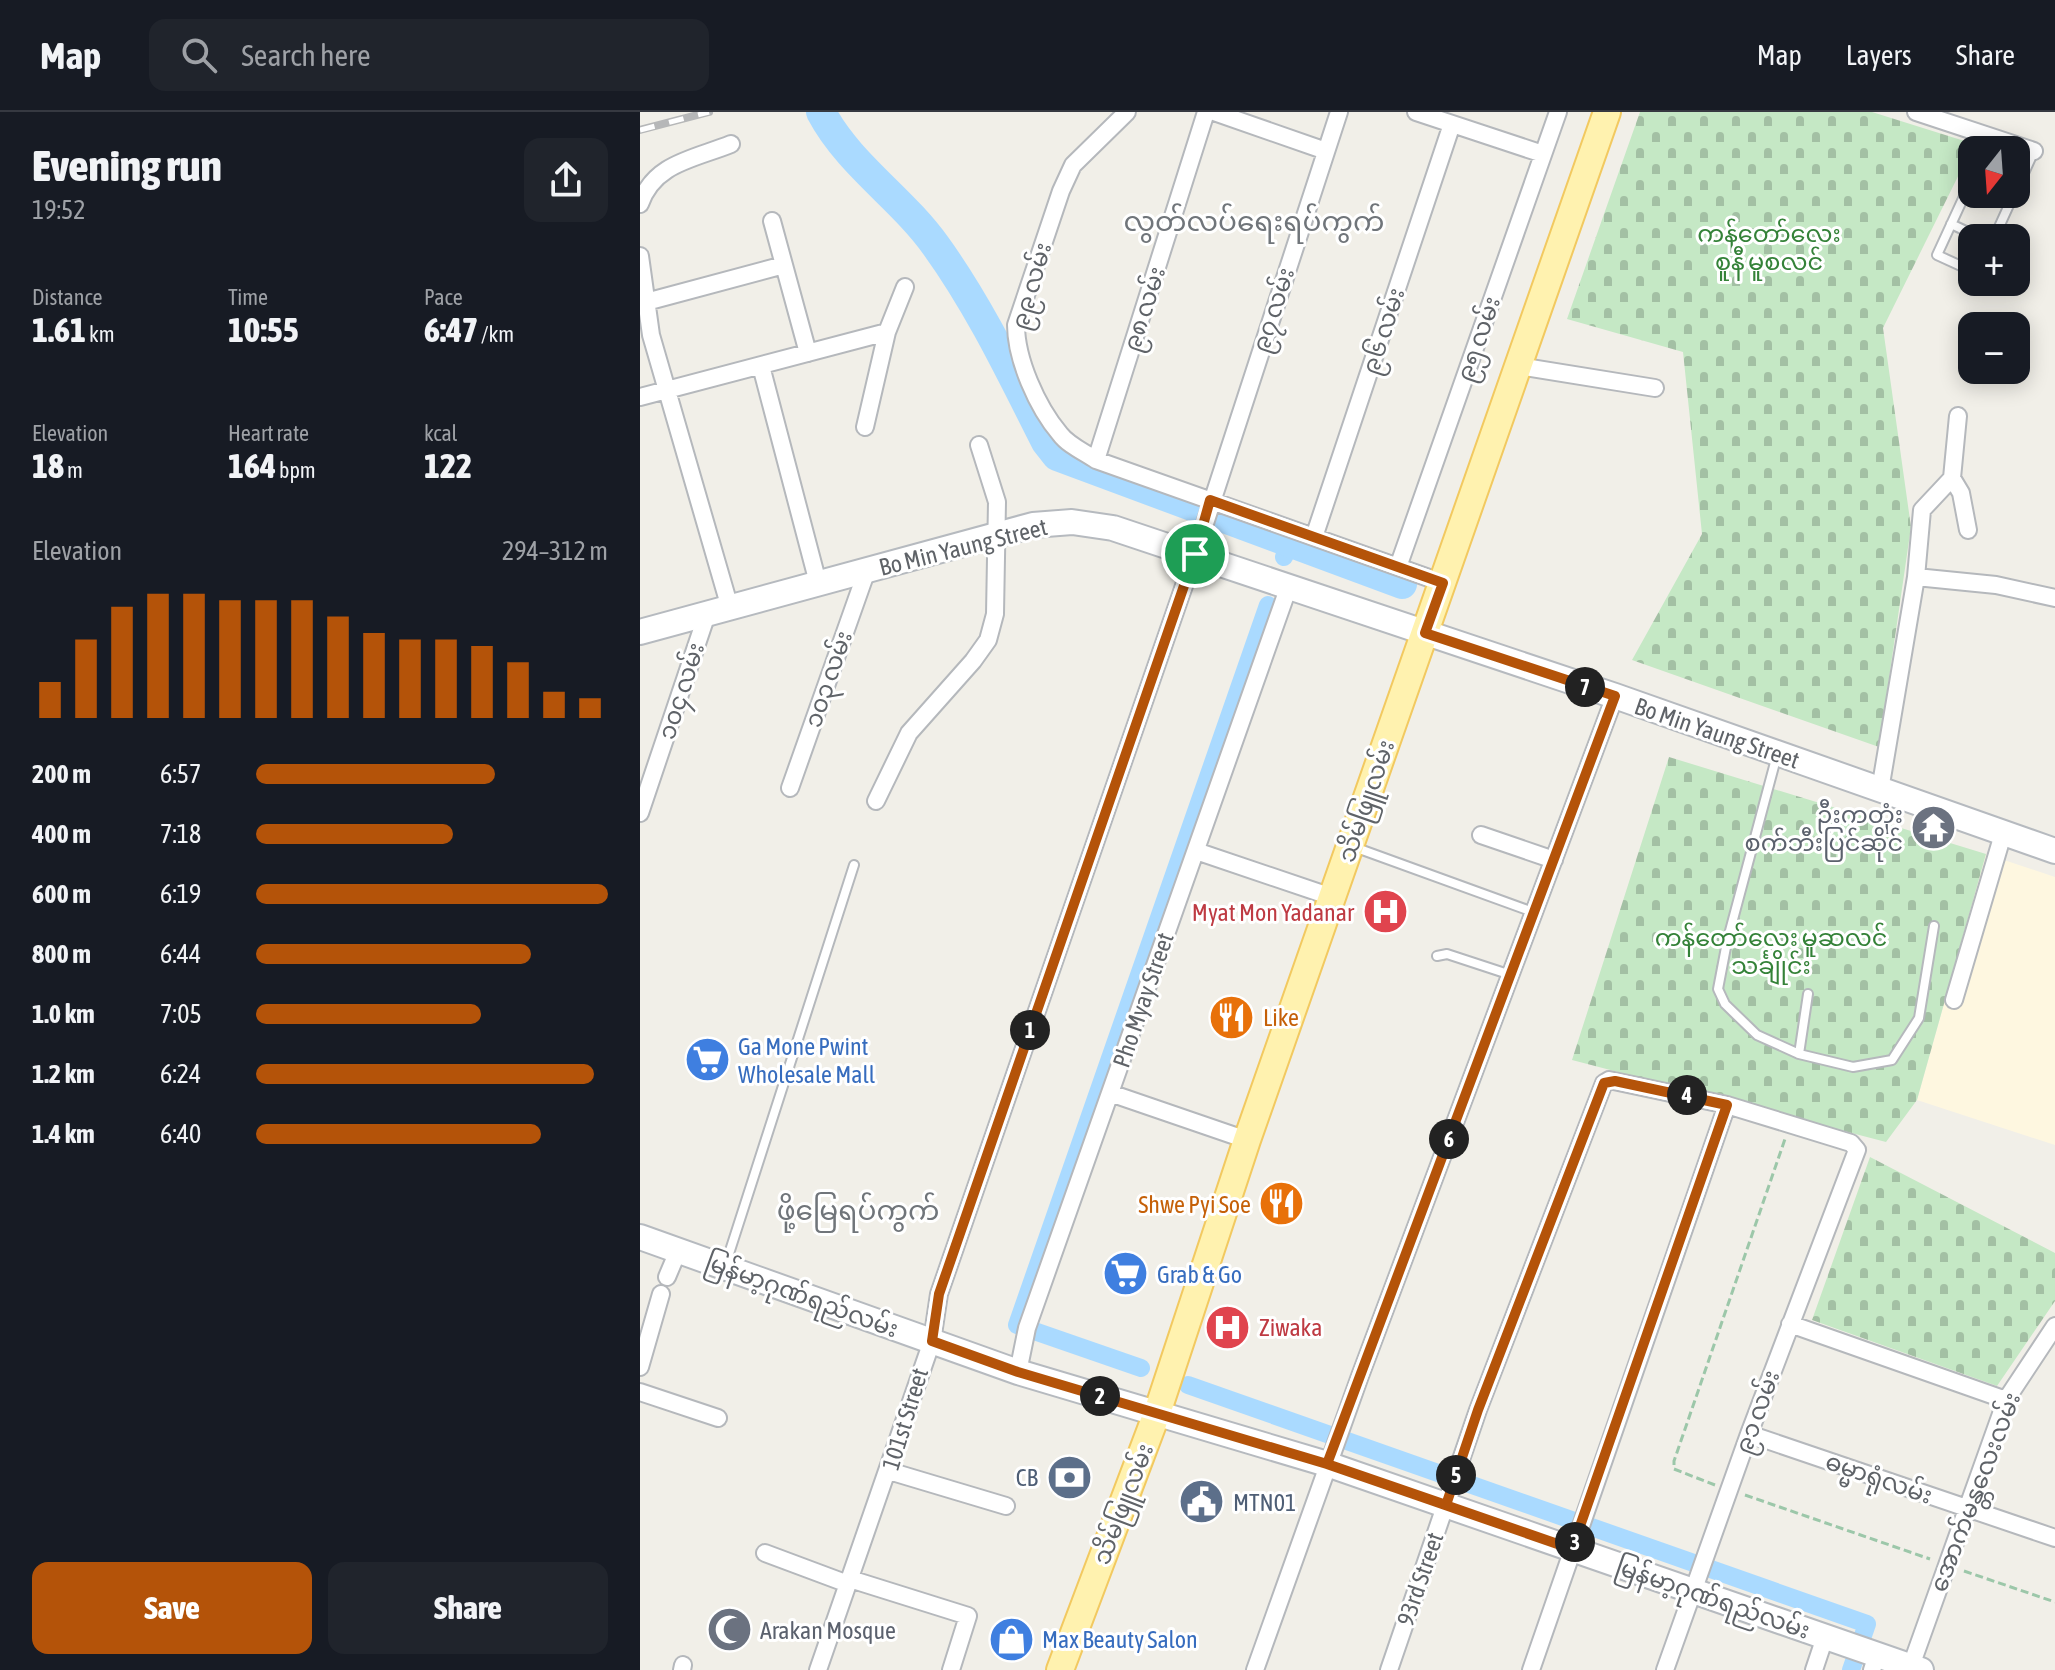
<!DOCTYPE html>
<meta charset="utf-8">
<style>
body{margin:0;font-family:"Asap Condensed","Noto Sans Myanmar",sans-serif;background:#20242c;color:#f1f3f6;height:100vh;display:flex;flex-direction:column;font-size:30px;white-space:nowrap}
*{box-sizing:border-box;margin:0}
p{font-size:26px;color:#9ea1a6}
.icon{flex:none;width:44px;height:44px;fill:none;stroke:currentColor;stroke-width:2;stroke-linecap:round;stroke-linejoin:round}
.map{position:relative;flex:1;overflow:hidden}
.details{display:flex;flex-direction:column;background:#171b24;width:640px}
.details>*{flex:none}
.needle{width:52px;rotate:197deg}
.tools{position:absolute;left:1318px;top:24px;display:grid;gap:16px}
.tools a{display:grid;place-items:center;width:72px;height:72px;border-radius:16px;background:#171b24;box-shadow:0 4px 20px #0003;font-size:40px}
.pin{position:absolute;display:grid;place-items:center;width:68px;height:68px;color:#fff;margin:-34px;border:4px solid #fff;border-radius:50%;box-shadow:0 2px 8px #0007}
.km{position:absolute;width:40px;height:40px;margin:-20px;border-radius:50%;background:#222;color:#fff;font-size:22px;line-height:40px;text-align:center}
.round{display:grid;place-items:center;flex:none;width:84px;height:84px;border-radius:16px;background:#20242c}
.summary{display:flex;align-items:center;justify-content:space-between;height:136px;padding:0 32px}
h1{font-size:44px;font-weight:800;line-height:60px}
.figures{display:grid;grid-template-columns:repeat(3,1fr);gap:12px;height:136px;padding:8px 32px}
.figures div{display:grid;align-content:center}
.figures b{font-size:34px;font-weight:800}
.figures small{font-size:22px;font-weight:400}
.figures p{font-size:22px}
.chart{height:224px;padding:16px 32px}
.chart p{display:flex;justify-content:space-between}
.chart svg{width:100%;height:144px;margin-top:8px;stroke:#b45309;stroke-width:6}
.action{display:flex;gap:16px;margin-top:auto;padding:16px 32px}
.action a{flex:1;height:92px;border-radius:16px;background:#b45309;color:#fff;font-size:32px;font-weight:800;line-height:92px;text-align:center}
.action a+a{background:#20242c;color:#f1f3f6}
ul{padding:0 32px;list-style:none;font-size:26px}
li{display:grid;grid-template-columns:128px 96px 1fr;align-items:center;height:60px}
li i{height:20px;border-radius:10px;background:#b45309}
header{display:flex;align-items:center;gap:48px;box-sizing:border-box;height:112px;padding:0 40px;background:#171b24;border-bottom:2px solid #363941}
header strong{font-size:38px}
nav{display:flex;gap:44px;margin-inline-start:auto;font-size:28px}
.search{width:560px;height:72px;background:#20242c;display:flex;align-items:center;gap:20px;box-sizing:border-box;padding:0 28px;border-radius:16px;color:#9ea1a6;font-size:30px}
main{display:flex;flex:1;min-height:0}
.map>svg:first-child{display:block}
.commercial{fill:#fef7e0}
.cemetery{fill:url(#cemetery-stones)}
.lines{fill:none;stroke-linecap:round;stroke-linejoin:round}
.canal{stroke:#aadaff;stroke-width:18}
.river{stroke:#aadaff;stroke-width:30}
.lane-casing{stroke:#b5b8bc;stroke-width:12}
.street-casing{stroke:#b5b8bc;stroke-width:20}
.secondary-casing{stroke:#b6babf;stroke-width:28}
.primary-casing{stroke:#f2c960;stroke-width:30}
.path{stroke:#9cc7a9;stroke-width:3;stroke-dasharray:8 4;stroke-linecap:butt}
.lane{stroke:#fff;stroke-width:8}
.street{stroke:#fff;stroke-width:16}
.secondary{stroke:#fff;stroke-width:24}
.primary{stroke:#fff2af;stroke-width:26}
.rail-casing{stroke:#b6b7b8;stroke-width:8}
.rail{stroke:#fff;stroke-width:5;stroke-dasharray:15;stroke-linecap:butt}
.route-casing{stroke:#fff;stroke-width:16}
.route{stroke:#b45309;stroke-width:10}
.labels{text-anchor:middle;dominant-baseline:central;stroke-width:6;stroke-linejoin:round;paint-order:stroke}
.park-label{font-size:24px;fill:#348238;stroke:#fff}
.street-label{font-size:24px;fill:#5f6368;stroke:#fff}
.worship-label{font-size:24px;fill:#5b616d;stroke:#fff;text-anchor:end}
.health-label{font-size:24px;fill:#be3a42;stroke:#fff;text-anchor:end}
.food-label{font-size:24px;fill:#c56008;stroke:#fff;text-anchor:start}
.shop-label{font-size:24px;fill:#366cbe;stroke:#fff;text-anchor:start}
.service-label{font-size:24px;fill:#4e5e75;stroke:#fff;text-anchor:end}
.quarter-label{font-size:28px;fill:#70757a;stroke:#fff}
</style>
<header>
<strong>Map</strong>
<div class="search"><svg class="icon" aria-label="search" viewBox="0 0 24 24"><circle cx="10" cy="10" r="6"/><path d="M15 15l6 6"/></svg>Search here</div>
<nav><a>Map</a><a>Layers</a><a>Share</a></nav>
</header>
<main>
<section class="details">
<div class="summary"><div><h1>Evening run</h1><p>19:52</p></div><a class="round"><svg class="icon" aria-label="share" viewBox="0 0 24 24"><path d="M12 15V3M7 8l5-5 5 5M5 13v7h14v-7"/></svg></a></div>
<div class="figures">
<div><p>Distance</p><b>1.61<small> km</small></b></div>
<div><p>Time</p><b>10:55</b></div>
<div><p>Pace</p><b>6:47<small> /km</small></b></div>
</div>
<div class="figures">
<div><p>Elevation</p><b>18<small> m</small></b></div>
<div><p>Heart rate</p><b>164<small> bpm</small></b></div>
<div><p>kcal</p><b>122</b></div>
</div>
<div class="chart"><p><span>Elevation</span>294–312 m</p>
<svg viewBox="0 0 160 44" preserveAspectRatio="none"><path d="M5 44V33M15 44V20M25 44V10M35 44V6M45 44V6M55 44V8M65 44V8M75 44V8M85 44V13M95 44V18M105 44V20M115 44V20M125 44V22M135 44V27M145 44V36M155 44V38"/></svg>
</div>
<ul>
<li><b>200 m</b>6:57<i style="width:68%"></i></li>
<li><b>400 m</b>7:18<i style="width:56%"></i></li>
<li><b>600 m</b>6:19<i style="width:100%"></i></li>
<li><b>800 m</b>6:44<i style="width:78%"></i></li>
<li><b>1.0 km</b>7:05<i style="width:64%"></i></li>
<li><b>1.2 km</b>6:24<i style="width:96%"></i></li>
<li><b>1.4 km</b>6:40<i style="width:81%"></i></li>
</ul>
<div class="action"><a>Save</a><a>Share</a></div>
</section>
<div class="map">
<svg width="1415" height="1558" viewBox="0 0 1415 1558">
<defs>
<pattern id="cemetery-stones" width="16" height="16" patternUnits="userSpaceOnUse" patternTransform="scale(2)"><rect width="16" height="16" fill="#c5e8c5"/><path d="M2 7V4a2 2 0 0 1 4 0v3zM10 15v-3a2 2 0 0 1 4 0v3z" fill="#a3c0a4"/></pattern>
</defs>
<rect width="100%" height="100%" fill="#f1efe8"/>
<path class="commercial" d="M1346 742 1415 765V1033L1277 988Z"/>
<path class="cemetery" d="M1000 0H1232L1334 32 1243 216 1271 415 1239 635 992 548 1062 422 1043 240 927 207Z
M1029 645 1346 742 1277 988 1246 1030 932 948Z
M1230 1045 1415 1141V1189L1357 1274 1172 1208Z"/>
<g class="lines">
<path class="canal" d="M644 445 649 432
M501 1256 377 1213 628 493
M548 1273 1227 1512 1211 1558"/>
<path class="river" d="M181 0C209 53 262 86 296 134 340 195 372 263 406 330L417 344 762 472"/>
<defs>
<path id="lane" d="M1332 67 1297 143 1332 159
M1376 79 1394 39
M1311 112 1341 126
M1354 126 1374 82
M1137 643 1087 830 1078 877 1085 892 1117 923 1159 942 1213 955 1252 948 1279 906 1294 814
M714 735 893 800
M797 844 807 842 871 863
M1159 942 1168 882
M86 1151 214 753"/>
<path id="street" d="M487 0 433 53 421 79 376 213C376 247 397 295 420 322 428 333 444 340 456 348L803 471
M574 0 686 39
M776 0 903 42
M1276 0 1394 39
M0 92C14 51 54 47 91 32
M132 109 168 241
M0 144 11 223 90 496
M6 190 144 153
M121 254 178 471
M878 254 1015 276
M0 285 247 220
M1318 304 1312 366 1321 381 1328 418
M225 315 247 220 265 175
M456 348 566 0
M674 425 812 12
M758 455 918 0
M1276 465 1282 398 1312 366
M150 676 227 458
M1240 678 1276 465 1356 473 1415 486
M236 689 269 621 333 549 348 528 355 502 357 390 339 333
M0 701 67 502
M841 723 914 748
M556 739 692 785
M1314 888 1363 722
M470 981 607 1028
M27 1165 38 1139
M1150 1212 1366 1288
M0 1255 21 1182
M378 1260 387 1216 649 474
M0 1280 78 1306
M1109 1322 1415 1426
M249 1359 366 1394
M125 1441 208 1472
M210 1467 328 1504 311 1558
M1271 1554 1366 1288 1415 1214
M42 1558 43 1553
M178 1558 292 1229 299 1182 555 442 699 0
M615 1558 720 1264 975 584
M749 1558 838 1298 964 971 969 968 1087 993 1211 1031 1217 1038 1109 1322 1025 1558
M891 1558 1087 993
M1174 1558 1185 1525
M1232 1558 1237 1543"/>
<path id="secondary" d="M0 520 393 413 432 410 473 416 975 584 1415 739
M0 1125 378 1260 687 1352 1281 1558"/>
<path id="primary" d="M420 1558 517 1301 607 1028 967 0"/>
</defs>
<use href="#lane" class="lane-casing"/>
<use href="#street" class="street-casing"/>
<use href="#secondary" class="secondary-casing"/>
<use href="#primary" class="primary-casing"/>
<path class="path" d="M1075 1373 1034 1357V1349L1145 1027
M1105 1383 1290 1447
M1324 1459 1415 1490"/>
<use href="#lane" class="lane"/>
<use href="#street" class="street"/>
<use href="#secondary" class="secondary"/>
<use href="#primary" class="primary"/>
<defs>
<path id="rail" d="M0 18 69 0"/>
</defs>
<use href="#rail" class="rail-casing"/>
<use href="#rail" class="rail"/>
</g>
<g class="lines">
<defs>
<path id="route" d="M555 442 299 1182 292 1229 378 1260 687 1352 932 1437 1087 993 975 969 964 971 838 1298 806 1393 687 1352 975 584 785 521 803 471 570 388 555 442"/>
</defs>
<use href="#route" class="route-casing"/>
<use href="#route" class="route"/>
</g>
<defs>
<symbol id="temple-disc" viewBox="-11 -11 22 22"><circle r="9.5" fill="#6b7280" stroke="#fff"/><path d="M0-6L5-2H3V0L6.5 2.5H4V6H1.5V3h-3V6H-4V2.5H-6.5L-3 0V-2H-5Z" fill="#fff"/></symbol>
<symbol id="hospital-disc" viewBox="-11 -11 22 22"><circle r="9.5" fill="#e0444e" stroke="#fff"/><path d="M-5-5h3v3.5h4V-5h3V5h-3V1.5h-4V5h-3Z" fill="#fff"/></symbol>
<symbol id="restaurant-disc" viewBox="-11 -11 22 22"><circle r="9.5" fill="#e8710a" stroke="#fff"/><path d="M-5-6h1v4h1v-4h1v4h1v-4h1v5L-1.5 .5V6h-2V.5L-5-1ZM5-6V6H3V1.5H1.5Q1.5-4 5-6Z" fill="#fff"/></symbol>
<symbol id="supermarket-disc" viewBox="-11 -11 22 22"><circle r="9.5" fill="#3f7fe0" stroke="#fff"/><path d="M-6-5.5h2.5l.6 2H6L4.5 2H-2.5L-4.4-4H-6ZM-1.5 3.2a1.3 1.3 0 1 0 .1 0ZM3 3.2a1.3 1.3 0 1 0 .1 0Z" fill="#fff"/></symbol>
<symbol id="bank-disc" viewBox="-11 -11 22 22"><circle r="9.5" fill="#5c6f8a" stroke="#fff"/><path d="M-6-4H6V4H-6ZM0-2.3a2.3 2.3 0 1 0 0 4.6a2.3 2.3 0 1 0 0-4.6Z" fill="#fff"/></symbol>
<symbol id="civic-disc" viewBox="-11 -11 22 22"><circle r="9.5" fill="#5c6f8a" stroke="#fff"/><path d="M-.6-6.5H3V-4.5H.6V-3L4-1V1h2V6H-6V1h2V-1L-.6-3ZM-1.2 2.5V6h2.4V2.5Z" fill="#fff"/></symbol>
<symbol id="mosque-disc" viewBox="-11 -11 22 22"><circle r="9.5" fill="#6b7280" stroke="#fff"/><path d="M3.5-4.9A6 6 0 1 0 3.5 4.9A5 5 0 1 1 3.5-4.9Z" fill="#fff"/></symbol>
<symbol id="shop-disc" viewBox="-11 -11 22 22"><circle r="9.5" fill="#3f7fe0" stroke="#fff"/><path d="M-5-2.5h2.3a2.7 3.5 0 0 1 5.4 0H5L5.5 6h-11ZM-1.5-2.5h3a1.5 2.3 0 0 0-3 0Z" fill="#fff"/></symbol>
</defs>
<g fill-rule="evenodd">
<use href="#temple-disc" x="1268" y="690" width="51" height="51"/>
<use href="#hospital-disc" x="720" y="774" width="51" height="51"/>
<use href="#restaurant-disc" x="566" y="880" width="51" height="51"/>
<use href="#supermarket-disc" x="42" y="922" width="51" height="51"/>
<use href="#restaurant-disc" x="616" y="1066" width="51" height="51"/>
<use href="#supermarket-disc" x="460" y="1136" width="51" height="51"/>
<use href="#hospital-disc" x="562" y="1190" width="51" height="51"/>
<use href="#bank-disc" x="404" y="1340" width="51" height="51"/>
<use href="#civic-disc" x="536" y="1364" width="51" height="51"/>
<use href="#mosque-disc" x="64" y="1492" width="51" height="51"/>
<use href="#shop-disc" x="346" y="1502" width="51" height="51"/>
</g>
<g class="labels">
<g class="park-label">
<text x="1129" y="121">ကန်တော်လေး<tspan x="1129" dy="28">စူနီ မူစလင်</tspan></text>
<text x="1131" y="825">ကန်တော်လေး မူဆလင်<tspan x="1131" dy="28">သင်္ချိုင်း</tspan></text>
</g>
<g class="street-label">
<text transform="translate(391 174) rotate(-74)">၉၉ လမ်း</text>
<text transform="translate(504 197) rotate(-72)">၉၈ လမ်း</text>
<text transform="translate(633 198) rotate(-72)">၉၇ လမ်း</text>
<text transform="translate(743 219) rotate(-72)">၉၆ လမ်း</text>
<text transform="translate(838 227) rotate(-71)">၉၅ လမ်း</text>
<text transform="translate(323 435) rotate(-14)">Bo Min Yaung Street</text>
<text transform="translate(188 567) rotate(-71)">၁၀၃ လမ်း</text>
<text transform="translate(41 579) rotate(-72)">၁၀၄ လမ်း</text>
<text transform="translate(1077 621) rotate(19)">Bo Min Yaung Street</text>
<text transform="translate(726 689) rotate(-71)">သိမ်ဖြူလမ်း</text>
<text transform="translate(503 888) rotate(-71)">Pho Myay Street</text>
<text transform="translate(162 1183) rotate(20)">မြန်မာ့ဂုဏ်ရည်လမ်း</text>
<text transform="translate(1117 1300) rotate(-70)">၉၁ လမ်း</text>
<text transform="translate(265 1307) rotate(-73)">101st Street</text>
<text transform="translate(1239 1366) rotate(19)">ဓမ္မာရုံလမ်း</text>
<text transform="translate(1335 1380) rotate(-69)">အောက်မန္တလေးလမ်း</text>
<text transform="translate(483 1392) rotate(-69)">သိမ်ဖြူလမ်း</text>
<text transform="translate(780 1467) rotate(-71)">93rd Street</text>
<text transform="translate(1073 1486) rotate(19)">မြန်မာ့ဂုဏ်ရည်လမ်း</text>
</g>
<g class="worship-label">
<text x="1263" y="702">ဦးကတုံး<tspan x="1263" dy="28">စက်ဘီးပြင်ဆိုင်</tspan></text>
<text x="120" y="1518" text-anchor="start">Arakan Mosque</text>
</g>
<g class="health-label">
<text x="714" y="800">Myat Mon Yadanar</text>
<text x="619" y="1215" text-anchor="start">Ziwaka</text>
</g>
<g class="food-label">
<text x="623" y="905">Like</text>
<text x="611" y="1092" text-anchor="end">Shwe Pyi Soe</text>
</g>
<g class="shop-label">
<text x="98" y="934">Ga Mone Pwint<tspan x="98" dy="28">Wholesale Mall</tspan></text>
<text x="517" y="1162">Grab &amp; Go</text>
<text x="402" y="1527">Max Beauty Salon</text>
</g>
<g class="service-label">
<text x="398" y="1365">CB</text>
<text x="593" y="1390" text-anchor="start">MTN01</text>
</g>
<g class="quarter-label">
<text x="614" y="109">လွတ်လပ်ရေးရပ်ကွက်</text>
<text x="218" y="1098">ဖို့မြေရပ်ကွက်</text>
</g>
</g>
</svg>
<div class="tools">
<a><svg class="needle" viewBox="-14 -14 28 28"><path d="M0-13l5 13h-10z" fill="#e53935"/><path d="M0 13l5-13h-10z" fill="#9ea1a6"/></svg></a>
<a>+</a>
<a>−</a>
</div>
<div class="pin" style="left:555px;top:442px;background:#1e9e55"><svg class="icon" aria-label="arrive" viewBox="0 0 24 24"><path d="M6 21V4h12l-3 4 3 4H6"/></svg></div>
<b class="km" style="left:390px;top:918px">1</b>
<b class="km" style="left:460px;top:1284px">2</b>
<b class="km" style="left:935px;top:1430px">3</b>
<b class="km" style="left:1047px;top:983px">4</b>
<b class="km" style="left:816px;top:1363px">5</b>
<b class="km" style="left:809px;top:1027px">6</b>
<b class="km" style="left:945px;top:575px">7</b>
</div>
</main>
